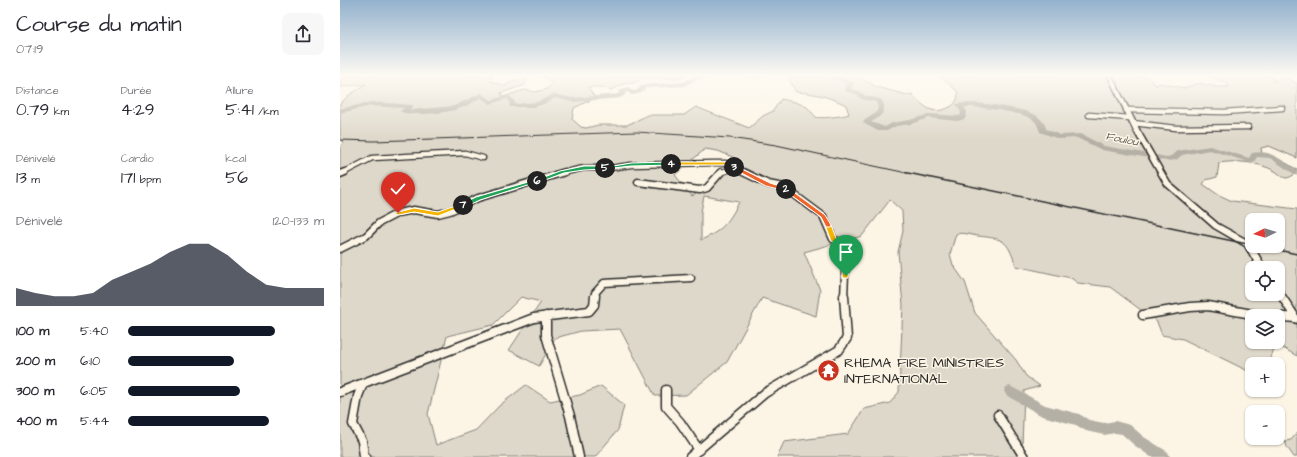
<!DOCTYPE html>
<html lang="fr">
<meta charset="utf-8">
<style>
body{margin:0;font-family:"Architects Daughter",sans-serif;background:#f7f7f7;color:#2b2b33;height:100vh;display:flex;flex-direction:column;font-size:15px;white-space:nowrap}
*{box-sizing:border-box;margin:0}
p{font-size:13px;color:#7c7c81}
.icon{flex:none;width:22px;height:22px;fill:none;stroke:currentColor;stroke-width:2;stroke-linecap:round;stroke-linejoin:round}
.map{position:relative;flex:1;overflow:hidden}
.sheet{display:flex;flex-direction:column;background:#fff;width:340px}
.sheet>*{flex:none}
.needle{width:26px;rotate:265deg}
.tools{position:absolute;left:905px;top:213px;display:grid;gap:8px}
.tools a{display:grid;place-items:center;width:40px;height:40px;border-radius:8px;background:#fff;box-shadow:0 1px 3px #0004;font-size:20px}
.pin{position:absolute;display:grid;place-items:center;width:34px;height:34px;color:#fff;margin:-41px -17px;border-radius:50% 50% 50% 0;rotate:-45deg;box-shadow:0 0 4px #0007}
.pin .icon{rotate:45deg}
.km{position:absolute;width:20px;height:20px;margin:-10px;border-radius:50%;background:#222;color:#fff;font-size:11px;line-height:20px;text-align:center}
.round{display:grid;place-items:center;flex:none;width:42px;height:42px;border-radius:8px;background:#f7f7f7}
.headline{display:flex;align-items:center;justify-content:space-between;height:68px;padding:0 16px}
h1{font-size:22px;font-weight:600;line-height:30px}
.metrics{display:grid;grid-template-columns:repeat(3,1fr);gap:6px;height:68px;padding:4px 16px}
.metrics div{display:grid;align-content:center}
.metrics b{font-size:17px;font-weight:600}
.metrics small{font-size:11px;font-weight:400}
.metrics p{font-size:11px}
.chart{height:112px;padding:8px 16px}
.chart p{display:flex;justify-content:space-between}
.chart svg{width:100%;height:72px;margin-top:4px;fill:#111827;opacity:.7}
ul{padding:0 16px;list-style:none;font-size:13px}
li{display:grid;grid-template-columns:64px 48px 1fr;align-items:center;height:30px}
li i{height:10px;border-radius:5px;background:#111827}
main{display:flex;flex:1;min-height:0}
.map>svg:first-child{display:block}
.green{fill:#ded8ca;stroke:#84827a;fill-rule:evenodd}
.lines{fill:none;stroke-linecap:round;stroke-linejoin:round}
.river{fill:#b4b0a5;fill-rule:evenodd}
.minor-far2-casing{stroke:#2b2b2b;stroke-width:7}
.minor-far1-casing{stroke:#2b2b2b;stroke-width:9}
.minor-casing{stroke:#2b2b2b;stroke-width:11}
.tertiary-casing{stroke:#2b2b2b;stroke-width:3}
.minor-far2{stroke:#fcf5e5;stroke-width:4.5}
.minor-far1{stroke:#fcf5e5;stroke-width:6}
.minor{stroke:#fcf5e5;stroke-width:8}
.tertiary{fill:#fcf5e5;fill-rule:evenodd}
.rail-far1{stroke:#2b2b2b;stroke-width:1}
.rail{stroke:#2b2b2b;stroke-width:1.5}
.split-1{fill:#f5b400;stroke:#fff}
.split-2{fill:#f0652b;stroke:#fff}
.split-3{fill:#f0652b;stroke:#fff}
.split-4{fill:#f5b400;stroke:#fff}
.split-5{fill:#22a559;stroke:#fff}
.split-6{fill:#22a559;stroke:#fff}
.split-7{fill:#22a559;stroke:#fff}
.split-8{fill:#f5b400;stroke:#fff}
.labels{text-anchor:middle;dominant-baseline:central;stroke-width:3;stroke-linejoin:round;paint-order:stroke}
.far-water-label{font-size:11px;font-style:italic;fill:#545350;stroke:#fcf5e5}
.near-poi-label{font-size:14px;fill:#2b2b2b;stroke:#fcf5e5;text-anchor:start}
</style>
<main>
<section class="sheet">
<div class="headline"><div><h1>Course du matin</h1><p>07:19</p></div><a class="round"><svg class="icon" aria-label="share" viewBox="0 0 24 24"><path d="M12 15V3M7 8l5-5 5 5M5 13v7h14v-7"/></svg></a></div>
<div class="metrics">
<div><p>Distance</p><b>0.79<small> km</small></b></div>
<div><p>Durée</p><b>4:29</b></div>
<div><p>Allure</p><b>5:41<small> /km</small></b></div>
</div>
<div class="metrics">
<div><p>Dénivelé</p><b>13<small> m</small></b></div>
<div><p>Cardio</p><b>171<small> bpm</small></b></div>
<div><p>kcal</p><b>56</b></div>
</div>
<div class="chart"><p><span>Dénivelé</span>120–133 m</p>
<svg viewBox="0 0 160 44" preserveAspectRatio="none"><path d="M0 44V33L10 36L20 38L30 38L40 36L50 28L60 23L70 18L80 11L90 6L100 6L110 13L120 23L130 31L140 33L150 33L160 33V44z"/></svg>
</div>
<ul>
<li><b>100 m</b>5:40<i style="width:75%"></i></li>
<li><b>200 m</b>6:10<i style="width:54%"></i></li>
<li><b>300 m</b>6:05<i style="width:57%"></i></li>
<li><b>400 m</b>5:44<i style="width:72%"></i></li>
</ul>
</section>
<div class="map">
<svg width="957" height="457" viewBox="0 0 957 457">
<rect width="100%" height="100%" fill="#fcf5e5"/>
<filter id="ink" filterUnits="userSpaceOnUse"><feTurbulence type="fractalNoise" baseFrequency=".025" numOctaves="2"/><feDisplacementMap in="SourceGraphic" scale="8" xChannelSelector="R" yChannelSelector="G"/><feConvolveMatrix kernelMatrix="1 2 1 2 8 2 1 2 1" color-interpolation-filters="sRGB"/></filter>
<g filter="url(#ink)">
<path class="green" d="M0 76H153L150 81 165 86 173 80H187L185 85 161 93 163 97 184 90 195 92 207 89 213 82 201 76H270L275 78 294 76H347L341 78H303L293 83 284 84 271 90 262 87H248L255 98 234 108 232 119 241 127 246 128 258 125H287L308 115H344L356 107 409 128 423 116 433 111 441 99C449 101 458 102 465 106 470 108 472 114 476 117 479 119 505 116 509 114L506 105C490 97 475 93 456 92L450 81V76H516L537 87 567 95 572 94C584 107 592 116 610 107 616 104 618 99 618 92L602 78 601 76H805L816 85 820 83 844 88 859 83 876 87H889L886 83 869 76H928L934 79 932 82 943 77 957 83V158L929 146 921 148 922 154C935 157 946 162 957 170V173C953 175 950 178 946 178 941 177 939 173 935 171 918 162 897 160 879 163L877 177 866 180 863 184 877 194 892 201 957 209V356L943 348 934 349 931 357 934 364H912V373L843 339 822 335 817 322 770 287 738 283 731 278 676 266C667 239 664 239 638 236 630 235 624 232 616 234L610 254 613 265 625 282 635 313 676 360 686 376 700 386 684 391 682 446 685 457H437L444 442 508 434 524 409 550 403 559 392 563 305 558 252 563 231 562 211 550 200 522 236 464 252 480 290 476 316 422 298 387 362 346 395 315 396 280 329 241 331 215 338 199 366 169 350 201 302 181 297 153 325 107 336 88 414 96 445 136 430 160 405 186 385 210 401 240 395 261 386 284 405 278 430 255 457H0V148L4 141 0 140V104L8 96 26 84 0 87ZM365 149 378 151 395 158 369 187 352 196 335 175ZM364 196 399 202C389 222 382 231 361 240V212ZM912 220H938V246H912ZM912 268H938V294H912ZM912 316H938V342H912Z
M957 433V457H954L947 447 945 441 951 440Z"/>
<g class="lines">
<path class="river" d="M354 76H370L367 78 357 79 344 86 306 88 301 93 292 95 286 91 285 95 280 98 232 102 215 98 207 103 194 107H170L169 101 167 99 150 104 141 98C133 102 126 107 118 109 108 113 67 117 60 111L64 108 31 106 0 113V109L31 102 73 105V107L70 110 114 106 141 93 151 100 168 95 174 100 175 104 197 102 214 94 232 98 278 94 281 89 288 87 293 91 297 90 302 85 343 82Z
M407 76H421C418 79 410 79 407 76Z
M447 76H483L480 78H450Z
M487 76H496L513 82 514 83 511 89 519 91 526 96 541 99C549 110 540 118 531 122L545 127 552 123 570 120 589 114 620 116 621 112 616 105 617 104C632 100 684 108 697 116 702 120 705 123 706 129L720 135 741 134 764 146 827 157 831 156 837 151 870 146 909 158 912 153C932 149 942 161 957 171V176L930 158 917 157 914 162H908L870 150 842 155 836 160 827 161 762 150 737 138 719 139 700 132C698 127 697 122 692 119 680 112 638 106 624 107L627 112 625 119 617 121 589 118 571 124 556 126 547 131H538L523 123 525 120 536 113 538 108 536 102 521 99C518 93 511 93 505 91L504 90 507 84Z
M670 386 705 405 739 414 749 420 764 423 775 421 790 425 804 437 828 452 830 457H811L794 445 782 434 775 433 764 435 746 431 736 425 702 416 666 395 664 391 666 387Z"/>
<defs>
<path id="minor-far2" d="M786 110 884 112 942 108
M749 115 790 118
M793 123 836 128 908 127
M3 173 32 158 125 153 143 158
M221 173 244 168H270L291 165 372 163H386L405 173
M379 173 395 168"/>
<path id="minor-far1" d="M403 172 428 184 444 187 483 216 493 239 504 244 506 251 504 297
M0 174 5 172
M298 182 360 190 367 188 381 172
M0 249 26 236 39 223 58 213 74 210 98 214 110 211 138 198 225 172
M255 297V293L264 283 351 278"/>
<path id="minor" d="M803 315 850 307 868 306 912 314 955 318
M206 316V335L230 416 239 457
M23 384 18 396 13 424 22 441 24 456 26 457
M326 390V406L340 422 359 450
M0 392 194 318 249 311 254 305 255 296
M658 415 684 457
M350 457 425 393 499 350 507 338 504 296"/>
<path id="tertiary" d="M768 76H772L800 131 830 183 878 224 911 242 926 268H918L905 246 874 228 825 185 794 131Z
M938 288 941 289 957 313V323L954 322 936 294H938Z"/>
</defs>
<use href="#minor-far2" class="minor-far2-casing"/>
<use href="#minor-far1" class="minor-far1-casing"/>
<use href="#minor" class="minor-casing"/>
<use href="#tertiary" class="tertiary-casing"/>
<use href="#minor-far2" class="minor-far2"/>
<use href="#minor-far1" class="minor-far1"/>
<use href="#minor" class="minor"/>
<use href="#tertiary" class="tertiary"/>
<path class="rail-far1" d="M0 140 34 141 296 132 390 138 436 145 567 173"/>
<path class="rail" d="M563 172 912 245
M919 246 957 254"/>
</g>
</g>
<linearGradient id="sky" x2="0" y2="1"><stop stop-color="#93b2cd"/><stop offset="0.54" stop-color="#fefaf3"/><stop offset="1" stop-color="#fefaf3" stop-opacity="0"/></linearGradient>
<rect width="957" height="140" fill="url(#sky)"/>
<path class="split-1" d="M488 223 491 225 496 238 506 243 510 251 508 278H503L502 276 503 251 501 246 491 241 485 225Z"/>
<path class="split-2" d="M444 188H448L485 215 491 225 490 227H486L481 217 444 190Z"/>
<path class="split-3" d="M392 166H396L430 183 449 189 446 191 426 186 392 168Z"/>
<path class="split-4" d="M331 162H386L397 167 394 169 385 165H329Z"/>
<path class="split-5" d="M331 162 333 165 291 166 265 169 262 168 291 163Z"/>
<path class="split-6" d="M244 166H265L268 168 265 169 244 170 224 173 197 183 194 181 220 171Z"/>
<path class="split-7" d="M195 180 200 181 140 200 125 207 120 205 136 197Z"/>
<path class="split-8" d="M121 204 126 205 98 216 74 212 58 215 55 213 74 208 98 212Z"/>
<defs>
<symbol id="temple-disc" viewBox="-11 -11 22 22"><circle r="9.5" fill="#c8321e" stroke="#fcf5e5"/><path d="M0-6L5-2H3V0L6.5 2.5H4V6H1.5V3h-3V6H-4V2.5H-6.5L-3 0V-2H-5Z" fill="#fff"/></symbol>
</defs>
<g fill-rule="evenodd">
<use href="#temple-disc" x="476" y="358" width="25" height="25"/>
</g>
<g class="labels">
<g class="far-water-label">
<text transform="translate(782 139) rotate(11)">Foulou</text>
</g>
<g class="near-poi-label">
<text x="504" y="363">RHEMA FIRE MINISTRIES<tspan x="504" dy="16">INTERNATIONAL</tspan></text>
</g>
</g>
</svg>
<div class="tools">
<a><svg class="needle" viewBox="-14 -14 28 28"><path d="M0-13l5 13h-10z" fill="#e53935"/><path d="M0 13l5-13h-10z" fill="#7c7c81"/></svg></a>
<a><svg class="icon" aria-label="locate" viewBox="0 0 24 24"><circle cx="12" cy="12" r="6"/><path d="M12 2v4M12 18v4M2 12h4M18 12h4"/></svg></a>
<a><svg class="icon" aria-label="layers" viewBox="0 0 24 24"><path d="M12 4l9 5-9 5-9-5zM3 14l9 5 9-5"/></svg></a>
<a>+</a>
<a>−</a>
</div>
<div class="pin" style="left:506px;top:276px;background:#1e9e55"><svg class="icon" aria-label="arrive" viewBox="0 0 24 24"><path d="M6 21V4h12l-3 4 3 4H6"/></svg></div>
<div class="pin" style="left:58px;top:213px;background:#d93025"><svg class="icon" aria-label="check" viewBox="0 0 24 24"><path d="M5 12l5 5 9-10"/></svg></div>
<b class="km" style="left:446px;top:189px">2</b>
<b class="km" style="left:394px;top:167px">3</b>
<b class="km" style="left:331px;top:164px">4</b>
<b class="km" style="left:265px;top:168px">5</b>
<b class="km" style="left:197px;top:181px">6</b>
<b class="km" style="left:123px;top:205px">7</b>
</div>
</main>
